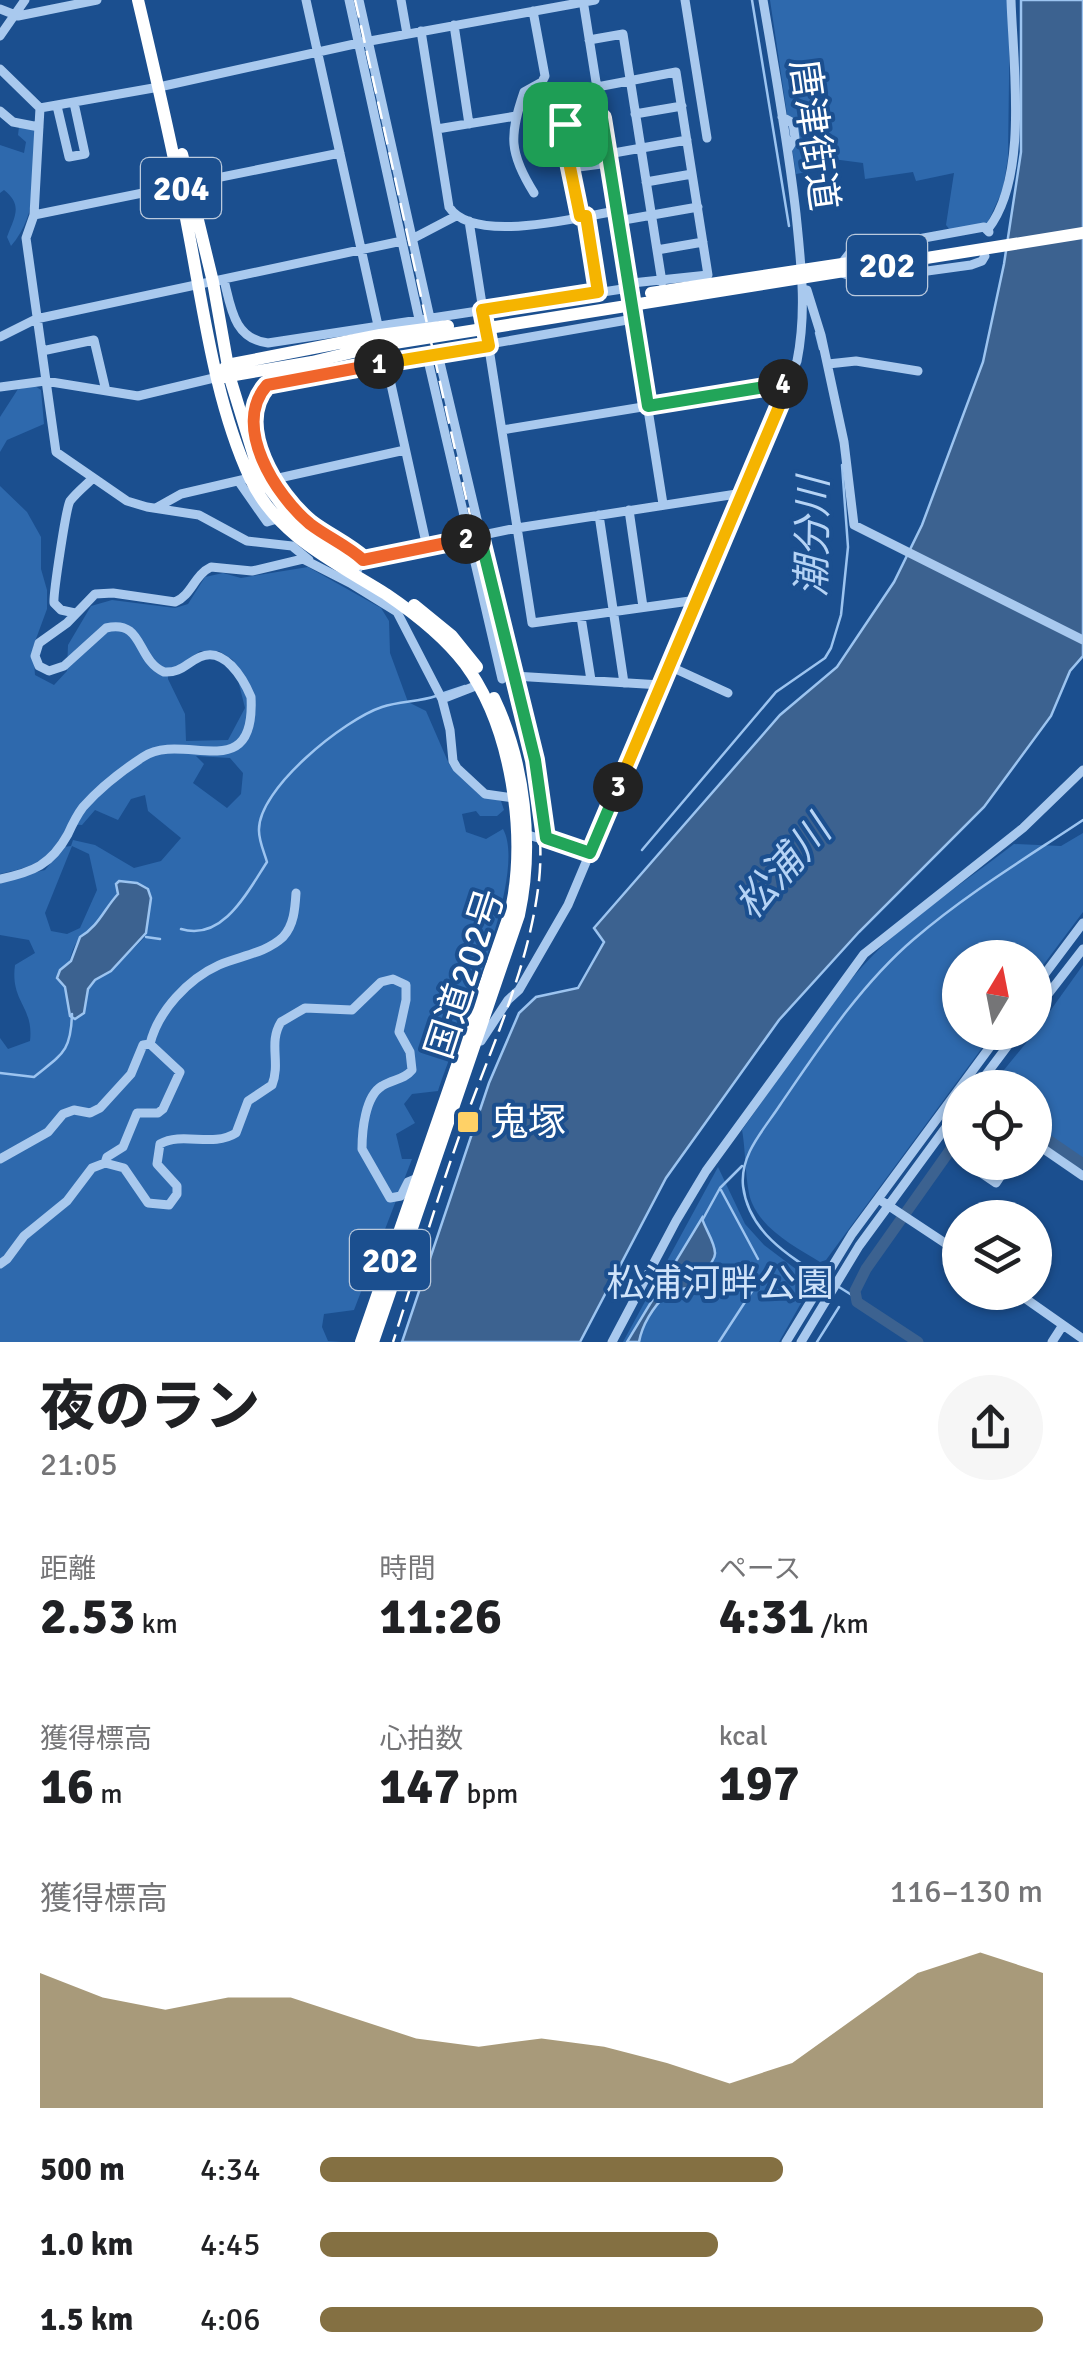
<!DOCTYPE html>
<html lang="ja">
<meta charset="utf-8">
<style>
body{margin:0;font-family:Signika,"Noto Sans JP",sans-serif;background:#f6f6f6;color:#202124;height:100vh;display:flex;flex-direction:column;font-size:38px;white-space:nowrap}
*{box-sizing:border-box;margin:0}
p{font-size:32px;color:#757577}
.icon{flex:none;width:55px;height:55px;fill:none;stroke:currentColor;stroke-width:2;stroke-linecap:round;stroke-linejoin:round}
.map{position:relative;height:1342px;overflow:hidden}
.sheet{display:flex;flex-direction:column;background:#fff;flex:1}
.sheet>*{flex:none}
.needle{width:65px;rotate:10deg}
.fabs{position:absolute;left:942px;top:940px;display:grid;gap:20px}
.fabs a{display:grid;place-items:center;width:110px;height:110px;border-radius:50%;background:#fff;box-shadow:0 2px 8px #0004;font-size:50px}
.pin{position:absolute;display:grid;place-items:center;width:85px;height:85px;color:#fff;margin:-42px;border-radius:20px;box-shadow:0 5px 15px #0006}
.km{position:absolute;width:50px;height:50px;margin:-25px;border-radius:50%;background:#222;color:#fff;font-size:28px;line-height:50px;text-align:center}
.round{display:grid;place-items:center;flex:none;width:105px;height:105px;border-radius:52px;background:#f6f6f6}
.summary{display:flex;align-items:center;justify-content:space-between;height:170px;padding:0 40px}
h1{font-size:55px;font-weight:800;line-height:75px}
.metrics{display:grid;grid-template-columns:repeat(3,1fr);gap:15px;height:170px;padding:10px 40px}
.metrics div{display:grid;align-content:center}
.metrics b{font-size:50px;font-weight:800}
.metrics small{font-size:28px;font-weight:400}
.metrics p{font-size:28px}
.chart{height:280px;padding:20px 40px}
.chart p{display:flex;justify-content:space-between}
.chart svg{width:100%;height:180px;margin-top:10px;fill:#847042;opacity:.7}
ul{padding:0 40px;list-style:none;font-size:32px}
li{display:grid;grid-template-columns:160px 120px 1fr;align-items:center;height:75px}
li i{height:25px;border-radius:12px;background:#847042}
.map>svg:first-child{display:block}
.green{fill:#2e69ad;fill-rule:evenodd}
.water{fill:#3c6290;stroke:#9cc4f0;stroke-width:2.5}
.lines{fill:none;stroke-linecap:round;stroke-linejoin:round}
.stream{stroke:#9cc4f0;stroke-width:2.5}
.river{stroke:#3c6290;stroke-width:11}
.minor{stroke:#a9c9ee;stroke-width:9}
.highway{stroke:#fff;stroke-width:12}
.rail{stroke:#fff;stroke-width:2.5;stroke-dasharray:18 8;stroke-linecap:butt}
.split-1-casing{stroke:#fff;stroke-width:20}
.split-2-casing{stroke:#fff;stroke-width:20}
.split-3-casing{stroke:#fff;stroke-width:20}
.split-4-casing{stroke:#fff;stroke-width:20}
.split-5-casing{stroke:#fff;stroke-width:20}
.split-1{stroke:#f5b400;stroke-width:12}
.split-2{stroke:#f0652b;stroke-width:12}
.split-3{stroke:#22a559;stroke-width:12}
.split-4{stroke:#f5b400;stroke-width:12}
.split-5{stroke:#22a559;stroke-width:12}
.poi-dot{fill:#ffd166;stroke:#1b4f8f;stroke-width:4}
.labels{text-anchor:middle;dominant-baseline:central;stroke-width:8;stroke-linejoin:round;paint-order:stroke}
.shield{fill:#1b4f8f;stroke:#bbcadd;stroke-width:2.5}
.shield-label{font-size:35px;font-weight:bold;fill:#fff}
.street-label{font-size:38px;fill:#fff;stroke:#1b4f8f}
.poi-label{font-size:38px;fill:#fff;stroke:#1b4f8f;text-anchor:start}
.park-label{font-size:38px;fill:#cfe3fa;stroke:#1b4f8f}
.water-label{font-size:40px;font-style:italic;fill:#b5d3f5;stroke:#1b4f8f}
</style>
<div class="map">
<svg width="1083" height="1342" viewBox="0 0 1083 1342">
<rect width="100%" height="100%" fill="#1b4f8f"/>
<path class="green" d="M770 0H1010L1008 157 1003 189 987 224 950 230 946 225 954 173 916 181 913 172 865 179 863 163 825 158 823 169 796 174Z
M598 120 607 159 604 162 572 164 566 125Z
M19 127 36 131C34 172 39 214 11 246L7 237C15 216 23 205 4 190L0 193V145L24 153 26 142 18 135Z
M35 386 41 390 44 424 7 440 0 452V417L18 389Z
M0 486 27 512 41 537V569L47 590V609L33 647 35 675 54 685 67 671 68 645 91 606 112 600 175 608 188 604 205 577 223 573 241 578 308 567 381 608 389 621 390 653 408 702 426 711 449 764 480 795 501 801 504 810 497 816H480L476 811 462 814 466 832 486 839 503 829C529 875 455 1037 438 1091L412 1094 404 1104 415 1123 396 1134 402 1159H412L354 1310 324 1314 322 1327 328 1341 342 1342H0V1038L8 1049 30 1041C34 1006 10 1002 15 965L35 953 29 940 0 935V881L45 870 64 847 71 846 73 840 95 845 134 868 161 861 181 838 148 811 145 795 131 799 118 820 95 810 82 825 69 824C48 860 40 865 0 874ZM200 651H219L233 660 245 708 228 740 186 741 185 714 168 679V669L182 665ZM196 756 230 758 243 773 241 794 227 808 193 783 204 764ZM72 846 89 854 97 890 80 928 67 934 51 931 45 913ZM120 881 151 898 145 937 111 971 95 980 88 989 84 1013 70 1016C66 995 64 952 82 936 88 930 96 929 101 920 108 908 109 904 118 894L116 884Z
M1083 833V912L1035 976V958H960V1032L993 1033 826 1260 820 1262C796 1247 764 1231 752 1203 745 1187 746 1151 742 1130 784 1071 838 984 892 937 931 904 974 875 1014 844L1061 846Z
M1083 965V1161L1035 1128V1088L990 1087 1035 1032Z
M718 1167 745 1224 764 1245 813 1282 779 1342H623Z"/>
<path class="water" d="M1021 0H1083V656L1070 671 1051 716 984 807 859 932 779 1020 666 1178 580 1342H402L489 1083 519 1013 536 997 578 988 604 942 594 928 780 715 837 667 894 582 922 525 983 362 1004 264 1021 152Z
M119 881 137 883 148 889 151 898 146 933 111 971 95 980 88 989 84 1013 75 1019 70 1016 65 987 57 978 60 970 71 961 80 937C99 926 104 909 118 894L116 884Z
M702 1218C704 1227 715 1242 715 1253 716 1260 695 1285 687 1288 679 1291 673 1287 666 1295 653 1307 642 1325 639 1342H627Z"/>
<g class="lines">
<path class="stream" d="M752 0 789 226
M816 333 820 349
M444 693 465 686
M642 850 776 692 825 658 831 648 841 615 848 547 842 465
M181 929C223 942 248 891 267 862 264 852 259 841 259 831 257 789 345 719 382 707 400 701 419 702 436 696
M146 937 160 939
M0 1073 34 1077C62 1054 71 1052 72 1014
M721 1190 758 1259
M703 1219 720 1188 742 1166
M832 1283C794 1259 749 1235 743 1186 740 1154 763 1131 780 1105 819 1048 861 984 914 939 966 894 1026 858 1083 820
M839 1287 855 1297
M719 1342 760 1279
M817 1342 839 1307"/>
<path class="river" d="M1035 1131 1083 1164
M918 1342 857 1302 855 1291 866 1269 960 1136"/>
<path class="minor" d="M306 0 427 547
M349 0 419 319
M359 0 430 318
M401 0 407 34
M583 0 663 504
M685 0 707 138
M0 9 18 16 97 0
M533 11 545 76 542 82 524 92C509 136 509 153 534 193
M454 25 469 124
M421 31 449 207C474 245 577 217 617 211
M0 36 25 0
M589 40 623 34 662 282
M0 69 40 108 34 215 26 238 56 452 127 501 147 507 199 515 247 541 292 546 309 560
M57 106 69 157 85 154 74 103
M40 108 159 87 359 43 595 0
M0 111 13 122 39 127
M635 114 682 106
M782 117 793 123 795 138 788 149
M437 129 516 116
M608 154 687 140
M571 168 609 163
M646 182 692 174
M34 215 340 153
M586 216 598 292
M581 217 562 128 565 124 602 118
M469 221 532 623 697 600
M618 221 698 207
M988 229C1029 177 1013 64 1011 0
M412 239 456 216
M657 250 703 242
M842 263 849 254 858 250 984 227 989 232
M842 273 862 280 971 265 982 261 985 256
M224 280C231 308 234 339 268 343L629 288 632 283 708 275 676 72 597 87
M807 290 821 335 844 442 854 525 1083 640
M633 319 273 382C223 410 280 500 311 524 327 537 348 546 363 560L517 528 743 493
M0 337 36 319 402 241
M42 351 94 340 106 391
M438 354 514 676 661 685
M427 356 502 679
M828 364 856 361 918 371
M0 387 45 381 138 396 218 377
M502 430 789 383
M279 478 405 450
M239 482 267 522 277 519
M156 508 181 494 250 478
M629 510 643 607
M599 515 624 683
M350 583 397 612 442 699 450 730 453 761 457 768 485 794 513 798
M75 613 61 610 54 603C53 595 66 508 70 501 76 493 86 485 93 478
M581 617 591 680
M669 666 728 693
M517 677 542 789 546 838
M442 699 478 685
M521 833 590 853
M0 879C33 872 51 865 68 834 72 825 77 815 83 807 99 789 123 770 143 757 183 730 256 788 251 697 243 678 224 646 200 657 185 664 181 673 164 672 136 660 144 619 106 628L64 666 49 671 39 666 35 656 39 643 67 623 95 594 113 593 175 602C192 595 194 575 211 567L252 571 303 559 350 583 363 560
M1035 987 1083 923
M1035 1011 1083 949
M481 1041 508 1000 519 990 568 905 797 361C807 311 801 264 796 214 788 143 775 71 763 0
M976 1088 1018 1032
M1035 1143 1083 1176
M0 1159 48 1132 63 1114 74 1110 90 1113 100 1108 131 1074 143 1045 150 1044C158 1011 188 979 219 965 240 956 266 953 283 937 294 925 295 909 296 893
M105 1163 124 1168 148 1203 169 1205 177 1194V1186L157 1164 160 1144C183 1131 212 1148 236 1133L248 1101 272 1085C281 1062 268 1043 281 1022L305 1008 352 1010 381 982 393 979 406 985V1000L399 1032 410 1052 412 1070C404 1080 393 1079 382 1086 365 1096 362 1131 362 1149L390 1198 401 1196 408 1182 418 1178
M971 1166 996 1183 1010 1162
M883 1202 960 1253
M0 1264 7 1259 24 1236 67 1201 92 1168 105 1163 107 1157 123 1147 137 1113H158L163 1109 180 1072 150 1044
M1016 1292 1083 1339
M612 1342 676 1221 706 1171 864 954 1023 828 1083 770
M786 1342 852 1234 1001 1032
M801 1342 859 1246 960 1108
M1052 1342 1063 1325"/>
<path class="highway" d="M138 0C156 76 174 152 188 229 204 312 215 402 250 478 277 536 335 562 386 594 414 613 444 636 465 664 512 728 527 834 511 910L361 1342
M182 154 213 282 230 378 260 476 297 525 355 566
M651 293 888 257
M224 369 227 365 380 335 448 326
M223 377 312 362 382 345 1083 233
M414 605 452 636 477 667
M373 1342 519 915C534 845 525 763 494 698"/>
<path class="rail" d="M355 0C398 187 437 375 481 562 503 655 549 787 539 881 530 961 496 1037 468 1112 440 1187 418 1265 393 1342"/>
</g>
<g class="lines">
<defs>
<path id="split-1" d="M379 364 489 346 482 310 598 292 586 216H580L562 128 565 124"/>
<path id="split-2" d="M379 364 267 385C231 426 276 496 310 524 327 537 348 546 363 560L466 539"/>
<path id="split-3" d="M466 539 480 536 535 760 546 838 590 853 618 787"/>
<path id="split-4" d="M618 787 789 383 783 384"/>
<path id="split-5" d="M565 124 602 118 648 406 783 384"/>
</defs>
<use href="#split-1" class="split-1-casing"/>
<use href="#split-2" class="split-2-casing"/>
<use href="#split-3" class="split-3-casing"/>
<use href="#split-4" class="split-4-casing"/>
<use href="#split-5" class="split-5-casing"/>
<use href="#split-1" class="split-1"/>
<use href="#split-2" class="split-2"/>
<use href="#split-3" class="split-3"/>
<use href="#split-4" class="split-4"/>
<use href="#split-5" class="split-5"/>
</g>
<rect class="poi-dot" x="456" y="1110" width="24" height="24" rx="5"/>
<g class="labels">
<g class="shield">
<rect x="141" y="158" width="80" height="60" rx="8"/>
<rect x="847" y="235" width="80" height="60" rx="8"/>
<rect x="350" y="1230" width="80" height="60" rx="8"/>
</g>
<g class="shield-label">
<text x="181" y="188">204</text>
<text x="887" y="265">202</text>
<text x="390" y="1260">202</text>
</g>
<g class="street-label">
<text transform="translate(814 135) rotate(82)">唐津街道</text>
<text transform="translate(465 974) rotate(-72)">国道202号</text>
</g>
<g class="poi-label">
<text x="490" y="1122">鬼塚</text>
</g>
<g class="park-label">
<text x="720" y="1283">松浦河畔公園</text>
</g>
<g class="water-label">
<text transform="translate(813 537) rotate(-89)">潮分川</text>
<text transform="translate(783 868) rotate(-48)">松浦川</text>
</g>
</g>
</svg>
<div class="fabs">
<a><svg class="needle" viewBox="-14 -14 28 28"><path d="M0-13l5 13h-10z" fill="#e53935"/><path d="M0 13l5-13h-10z" fill="#757577"/></svg></a>
<a><svg class="icon" aria-label="locate" viewBox="0 0 24 24"><circle cx="12" cy="12" r="6"/><path d="M12 2v4M12 18v4M2 12h4M18 12h4"/></svg></a>
<a><svg class="icon" aria-label="layers" viewBox="0 0 24 24"><path d="M12 4l9 5-9 5-9-5zM3 14l9 5 9-5"/></svg></a>
</div>
<div class="pin" style="left:565px;top:124px;background:#1e9e55"><svg class="icon" aria-label="arrive" viewBox="0 0 24 24"><path d="M6 21V4h12l-3 4 3 4H6"/></svg></div>
<b class="km" style="left:379px;top:364px">1</b>
<b class="km" style="left:466px;top:539px">2</b>
<b class="km" style="left:618px;top:787px">3</b>
<b class="km" style="left:783px;top:384px">4</b>
</div>
<section class="sheet">
<div class="summary"><div><h1>夜のラン</h1><p>21:05</p></div><a class="round"><svg class="icon" aria-label="share" viewBox="0 0 24 24"><path d="M12 15V3M7 8l5-5 5 5M5 13v7h14v-7"/></svg></a></div>
<div class="metrics">
<div><p>距離</p><b>2.53<small> km</small></b></div>
<div><p>時間</p><b>11:26</b></div>
<div><p>ペース</p><b>4:31<small> /km</small></b></div>
</div>
<div class="metrics">
<div><p>獲得標高</p><b>16<small> m</small></b></div>
<div><p>心拍数</p><b>147<small> bpm</small></b></div>
<div><p>kcal</p><b>197</b></div>
</div>
<div class="chart"><p><span>獲得標高</span>116–130 m</p>
<svg viewBox="0 0 160 44" preserveAspectRatio="none"><path d="M0 44V11L10 17L20 20L30 17L40 17L50 22L60 27L70 29L80 27L90 29L100 33L110 38L120 33L130 22L140 11L150 6L160 11V44z"/></svg>
</div>
<ul>
<li><b>500 m</b>4:34<i style="width:64%"></i></li>
<li><b>1.0 km</b>4:45<i style="width:55%"></i></li>
<li><b>1.5 km</b>4:06<i style="width:100%"></i></li>
</ul>
</section>
